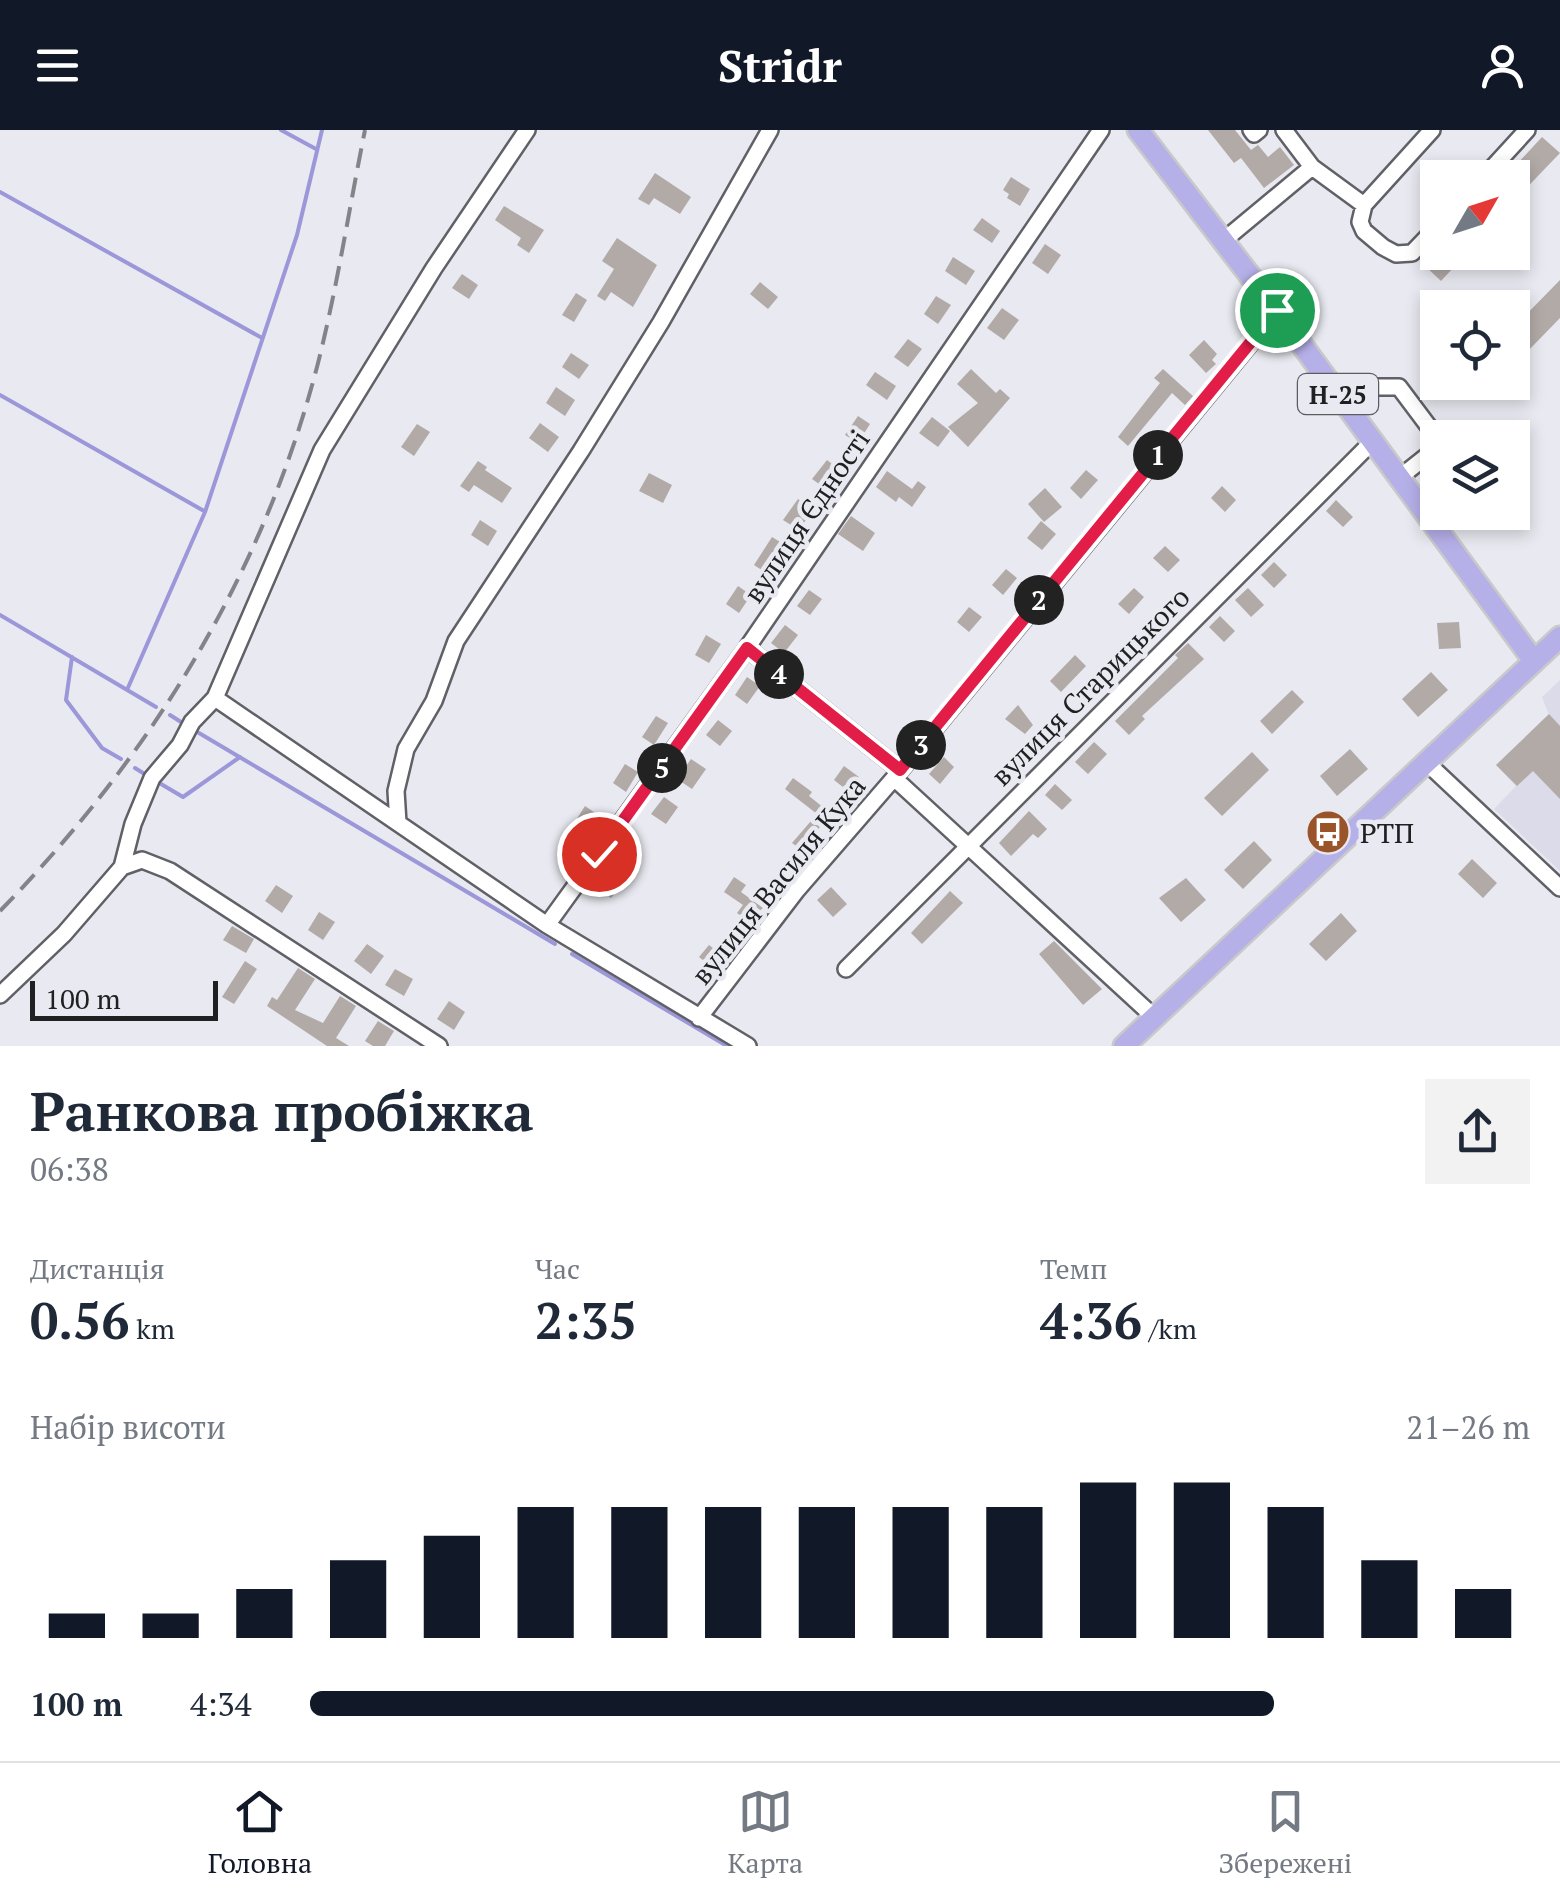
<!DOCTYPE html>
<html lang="uk">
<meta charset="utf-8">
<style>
body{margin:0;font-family:"PT Serif",serif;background:#f2f2f3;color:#1f2937;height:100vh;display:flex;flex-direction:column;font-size:38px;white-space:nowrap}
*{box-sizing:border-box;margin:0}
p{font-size:32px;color:#747a83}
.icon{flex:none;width:55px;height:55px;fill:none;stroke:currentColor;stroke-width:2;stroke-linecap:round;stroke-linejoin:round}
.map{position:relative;height:916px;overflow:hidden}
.sheet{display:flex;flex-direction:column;background:#fff;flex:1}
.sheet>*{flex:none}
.needle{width:65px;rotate:51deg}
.controls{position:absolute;left:1420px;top:30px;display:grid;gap:20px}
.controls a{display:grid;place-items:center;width:110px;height:110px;border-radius:0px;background:#fff;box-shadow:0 5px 15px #0003;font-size:50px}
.scale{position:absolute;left:30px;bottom:25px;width:188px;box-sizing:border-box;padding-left:10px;border:5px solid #202023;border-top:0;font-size:28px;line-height:35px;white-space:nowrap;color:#202023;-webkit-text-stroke:8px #e9e9f1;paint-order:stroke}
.pin{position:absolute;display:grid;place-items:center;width:85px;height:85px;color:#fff;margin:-42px;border:5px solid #fff;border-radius:50%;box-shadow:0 2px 10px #0007}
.km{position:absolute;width:50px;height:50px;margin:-25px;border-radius:50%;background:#222;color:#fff;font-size:28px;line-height:50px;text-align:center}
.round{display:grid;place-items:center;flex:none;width:105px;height:105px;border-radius:0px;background:#f2f2f3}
.summary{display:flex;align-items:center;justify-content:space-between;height:170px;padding:0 30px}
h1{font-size:55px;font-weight:800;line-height:75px}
.stats{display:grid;grid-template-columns:repeat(3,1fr);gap:15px;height:170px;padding:10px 30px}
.stats div{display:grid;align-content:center}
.stats b{font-size:50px;font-weight:800}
.stats small{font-size:28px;font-weight:400}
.stats p{font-size:28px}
.chart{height:280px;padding:20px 30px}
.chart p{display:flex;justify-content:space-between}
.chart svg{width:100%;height:180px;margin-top:10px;stroke:#111827;stroke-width:6}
ul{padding:0 30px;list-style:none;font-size:32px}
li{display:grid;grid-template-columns:160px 120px 1fr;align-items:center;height:75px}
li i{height:25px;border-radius:12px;background:#111827}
header{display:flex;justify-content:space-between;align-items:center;height:130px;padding:0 30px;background:#111827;color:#fff;font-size:45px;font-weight:800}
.tabs{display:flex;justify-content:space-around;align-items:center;height:140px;border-top:2px solid #e0e1e3;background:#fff;font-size:28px;color:#747a83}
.tabs a{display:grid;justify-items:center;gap:5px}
.tabs .current{color:#111827}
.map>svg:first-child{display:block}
.built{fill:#dbdbea}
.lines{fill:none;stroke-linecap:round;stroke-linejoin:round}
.stream{stroke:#9b97d9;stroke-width:4}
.building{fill:#b2aaa6}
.minor-casing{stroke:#606067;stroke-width:20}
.major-casing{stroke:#c9c9ca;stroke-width:25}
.minor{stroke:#fff;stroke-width:15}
.major{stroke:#b6b0e9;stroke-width:20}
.rail{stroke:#838389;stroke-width:4;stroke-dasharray:20 10;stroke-linecap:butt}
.route-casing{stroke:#fff;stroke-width:20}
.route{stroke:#e11d48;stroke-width:12}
.labels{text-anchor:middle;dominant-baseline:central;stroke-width:9;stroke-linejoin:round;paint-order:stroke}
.shield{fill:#e9e9f1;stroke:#5c5c61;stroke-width:2.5}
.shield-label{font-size:25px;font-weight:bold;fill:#202023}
.street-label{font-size:28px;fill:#202023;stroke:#e9e9f1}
.poi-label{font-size:28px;fill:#202023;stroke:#e9e9f1;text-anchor:start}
</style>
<header><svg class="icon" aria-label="menu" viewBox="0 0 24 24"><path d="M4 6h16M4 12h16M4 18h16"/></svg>Stridr<svg class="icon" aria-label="person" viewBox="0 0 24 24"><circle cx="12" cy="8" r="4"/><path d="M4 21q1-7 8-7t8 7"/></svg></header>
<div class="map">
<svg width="1560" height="916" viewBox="0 0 1560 916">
<rect width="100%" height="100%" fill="#e9e9f1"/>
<path class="built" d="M1560 550V741L1494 679 1516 656 1496 635 1549 585 1542 567Z"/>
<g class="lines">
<path class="stream" d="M281 0 316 19
M0 62 262 208
M0 265 204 381
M0 485 156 577
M72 527 66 570 102 618 121 629
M127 560 205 382 297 105 322 0
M170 585 181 592
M199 603 555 814
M135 638 143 643
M161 654 183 667 240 627
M572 824 727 916"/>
</g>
<path class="building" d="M1208 0H1235L1251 20 1258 15 1268 27 1280 17 1294 35 1264 58 1241 28 1234 33Z
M1542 7 1560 23 1512 73V48H1504Z
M655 43 691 67 680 84 654 68 649 75 638 69Z
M1011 47 1030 59 1020 76 1007 68 1009 64 1003 60Z
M504 76 544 100 529 123 517 115 521 108 495 90Z
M982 88 1000 101 992 113 973 100Z
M617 108 657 135 633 177 611 162 605 171 597 166 614 139 602 131Z
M1045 114 1061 125 1048 144 1032 133Z
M1435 122H1468L1441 151 1424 135Z
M953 127 975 141 966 155 945 141Z
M462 144 478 155 469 169 452 158Z
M1560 150V188L1525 224 1512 212V199Z
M760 152 778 167 768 179 750 164Z
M576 163 587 170 574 192 562 185Z
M936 166 951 175 938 194 924 184Z
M1002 178 1019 190 1004 210 987 198Z
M908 209 922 219 908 237 894 227Z
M1204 210 1217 224 1212 230 1216 234 1206 243 1189 225Z
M571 223 589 235 579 249 562 237Z
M971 239 996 263 1000 259 1010 268 968 317 948 297 978 273 957 254Z
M1163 239 1193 266 1185 275 1172 263 1128 316 1118 307 1160 253 1154 248Z
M875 242 896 256 887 270 866 255Z
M556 257 575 270 565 286 546 273Z
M858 286 870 294 858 313 845 305Z
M932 287 950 301 938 317 919 303Z
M540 293 559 307 548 322 529 308Z
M417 294 430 302 414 326 401 317Z
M827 330 840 340 826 359 812 349Z
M478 331 487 337 485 340 512 358 502 373 474 355 469 362 460 356Z
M1086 340 1098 350 1081 369 1070 358Z
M887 341 912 359 918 351 926 357 912 377 899 367 896 372 876 357Z
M649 343 672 355 663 373 639 361Z
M1222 356 1236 370 1225 382 1211 368Z
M1045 358 1062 377 1044 392 1028 374Z
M798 369 813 380 799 400 783 390Z
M1336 370 1353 387 1343 397 1326 381Z
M851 386 875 403 863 421 838 404Z
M480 390 497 401 488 416 471 405Z
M1041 391 1056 404 1042 420 1027 408Z
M772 407 787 416 768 444 754 435Z
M1165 416 1180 430 1168 442 1153 428Z
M1274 432 1287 445 1274 458 1261 445Z
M1006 439 1017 448 1003 465 992 455Z
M738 456 751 465 739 483 726 474Z
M1134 458 1144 467 1129 484 1118 474Z
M1248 458 1264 475 1251 487 1235 470Z
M809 460 822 469 810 485 797 476Z
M969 477 982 487 969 502 957 492Z
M1220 486 1235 501 1224 512 1209 497Z
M1459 492 1461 518 1439 519 1437 493Z
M785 495 798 505 784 523 771 513Z
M706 505 721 514 709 533 695 525Z
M1188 513 1204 529 1142 586 1145 589 1129 605 1115 591 1178 528 1175 525Z
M1075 525 1086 536 1061 562 1050 551Z
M1431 542 1448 560 1418 587 1402 569Z
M747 547 760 556 747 574 735 565Z
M1292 560 1304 572 1272 604 1260 591Z
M1018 575 1033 595 1025 604 1005 589Z
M1549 584 1560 596V669L1533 641 1517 656 1496 635Z
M656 586 668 593 654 615 642 607Z
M718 590 732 601 720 616 706 605Z
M1094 612 1107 624 1088 644 1075 632Z
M1350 619 1368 639 1337 666 1320 646Z
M1252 622 1269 640 1222 686 1204 668Z
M944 627 954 637 940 654 929 644Z
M691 629 706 639 692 659 677 649Z
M625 634 638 642 626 662 613 653Z
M844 636 859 647 848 661 834 650Z
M793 648 812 662 809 666 834 686 826 696 823 693 802 720 792 713 817 684 785 659Z
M1055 654 1072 670 1062 680 1045 665Z
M664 667 678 677 666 694 651 684Z
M585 676 604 689 590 711 571 698Z
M1029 681 1047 699 1038 708 1033 704 1011 726 999 713Z
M1254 711 1272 730 1243 759 1224 740Z
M1472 729 1497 753 1483 768 1458 744Z
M614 738 627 749 611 768 598 758Z
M734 747 746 755 741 762 763 778 748 791 737 783 743 775 724 762Z
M1186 748 1206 770 1181 792 1159 768Z
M276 755 293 766 282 783 265 771Z
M831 757 847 774 833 787 817 770Z
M950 761 963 773 922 814 911 803Z
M319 782 335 792 323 810 308 800Z
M1341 783 1357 801 1326 831 1309 814Z
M232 796 254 809 246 823 223 810Z
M1054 811 1102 859 1083 875 1039 824Z
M367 814 384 826 371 844 354 831Z
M709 815 725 827 715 840 699 827Z
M245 831 257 839 234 874 222 867Z
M298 838 315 849 295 880 323 893 340 866 356 876 336 908 349 916H327L267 876 272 867 277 870Z
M395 839 413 849 404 866 385 855Z
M449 871 465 882 454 900 437 889Z
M378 891 394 901 385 916H373L365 911Z"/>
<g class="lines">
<defs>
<path id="minor" d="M1251 0 1254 4 1259 0
M1284 0 1312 37 1364 75
M1432 0 1364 75 1360 92 1364 101 1383 117 1396 124 1412 123 1438 96
M1483 48 1527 0
M1223 111 1312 37
M1333 257H1399L1438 309
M1399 348 1438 317
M747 518 900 640
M215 568 547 795 748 916
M1426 632 1560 758
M894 648 1154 887
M398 693 396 661 406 619 434 571 456 511 581 321 661 192 770 0
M122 737 133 694 152 648 180 615 192 592 215 568 322 320 434 138 527 0
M547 795 747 518 1101 0
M846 839 1372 312
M0 865 64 804 122 737 142 730 170 741 439 916
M699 888 797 760 894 648 1277 181"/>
<path id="major" d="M1138 0 1277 181 1534 531
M1124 916 1560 507"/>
</defs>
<use href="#minor" class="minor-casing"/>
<use href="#major" class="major-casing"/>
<use href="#minor" class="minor"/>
<use href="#major" class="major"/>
<path class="rail" d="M0 781C150 627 262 447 317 237 337 159 349 79 365 0"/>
</g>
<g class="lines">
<defs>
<path id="route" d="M599 724 747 518 900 640 1277 180"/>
</defs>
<use href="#route" class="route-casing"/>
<use href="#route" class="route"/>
</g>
<defs>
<symbol id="bus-disc" viewBox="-11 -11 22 22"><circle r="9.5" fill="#9a542a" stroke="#e9e9f1"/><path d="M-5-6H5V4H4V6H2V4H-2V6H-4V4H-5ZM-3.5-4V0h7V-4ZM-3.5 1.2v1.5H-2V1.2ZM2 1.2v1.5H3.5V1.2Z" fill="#fff"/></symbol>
</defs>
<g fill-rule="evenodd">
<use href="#bus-disc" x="1303" y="677" width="50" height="50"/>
</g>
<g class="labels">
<rect class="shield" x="1298" y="244" width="80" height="40" rx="8"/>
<g class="shield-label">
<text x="1338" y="264">Н-25</text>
</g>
<g class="street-label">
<text transform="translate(806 386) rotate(-56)">вулиця Єдності</text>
<text transform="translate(1090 556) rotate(-45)">вулиця Старицького</text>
<text transform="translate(778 750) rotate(-51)">вулиця Василя Кука</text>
</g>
<g class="poi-label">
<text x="1360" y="702">РТП</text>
</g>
</g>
</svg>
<div class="controls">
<a><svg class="needle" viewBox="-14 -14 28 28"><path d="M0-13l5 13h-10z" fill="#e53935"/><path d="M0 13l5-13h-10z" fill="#747a83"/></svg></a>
<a><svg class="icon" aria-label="locate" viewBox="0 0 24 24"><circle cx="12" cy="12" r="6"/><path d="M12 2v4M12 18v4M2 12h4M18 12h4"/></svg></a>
<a><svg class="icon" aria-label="layers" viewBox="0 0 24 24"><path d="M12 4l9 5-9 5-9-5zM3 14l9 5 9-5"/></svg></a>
</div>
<div class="scale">100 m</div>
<div class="pin" style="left:1277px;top:180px;background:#1e9e55"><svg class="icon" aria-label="arrive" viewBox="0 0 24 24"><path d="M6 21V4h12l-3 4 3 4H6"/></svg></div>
<div class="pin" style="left:599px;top:724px;background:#d93025"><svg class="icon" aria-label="check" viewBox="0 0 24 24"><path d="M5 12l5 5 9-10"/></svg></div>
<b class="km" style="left:1158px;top:325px">1</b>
<b class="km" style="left:1039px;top:470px">2</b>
<b class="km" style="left:921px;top:615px">3</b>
<b class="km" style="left:779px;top:544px">4</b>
<b class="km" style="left:662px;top:638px">5</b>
</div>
<section class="sheet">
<div class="summary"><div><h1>Ранкова пробіжка</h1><p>06:38</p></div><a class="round"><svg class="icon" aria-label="share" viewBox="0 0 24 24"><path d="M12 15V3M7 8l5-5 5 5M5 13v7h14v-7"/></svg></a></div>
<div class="stats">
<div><p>Дистанція</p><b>0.56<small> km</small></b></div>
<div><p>Час</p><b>2:35</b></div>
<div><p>Темп</p><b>4:36<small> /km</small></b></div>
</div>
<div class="chart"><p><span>Набір висоти</span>21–26 m</p>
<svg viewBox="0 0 160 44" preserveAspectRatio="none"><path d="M5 44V38M15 44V38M25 44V32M35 44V25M45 44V19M55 44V12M65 44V12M75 44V12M85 44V12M95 44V12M105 44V12M115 44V6M125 44V6M135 44V12M145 44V25M155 44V32"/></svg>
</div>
<ul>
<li><b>100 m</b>4:34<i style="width:79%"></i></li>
</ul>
</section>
<nav class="tabs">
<a class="current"><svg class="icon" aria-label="home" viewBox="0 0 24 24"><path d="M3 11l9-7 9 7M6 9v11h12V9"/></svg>Головна</a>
<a><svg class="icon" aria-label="map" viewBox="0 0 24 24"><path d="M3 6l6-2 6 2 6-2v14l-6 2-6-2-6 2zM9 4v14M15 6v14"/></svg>Карта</a>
<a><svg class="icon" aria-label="saved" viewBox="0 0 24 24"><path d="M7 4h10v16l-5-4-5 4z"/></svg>Збережені</a>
</nav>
